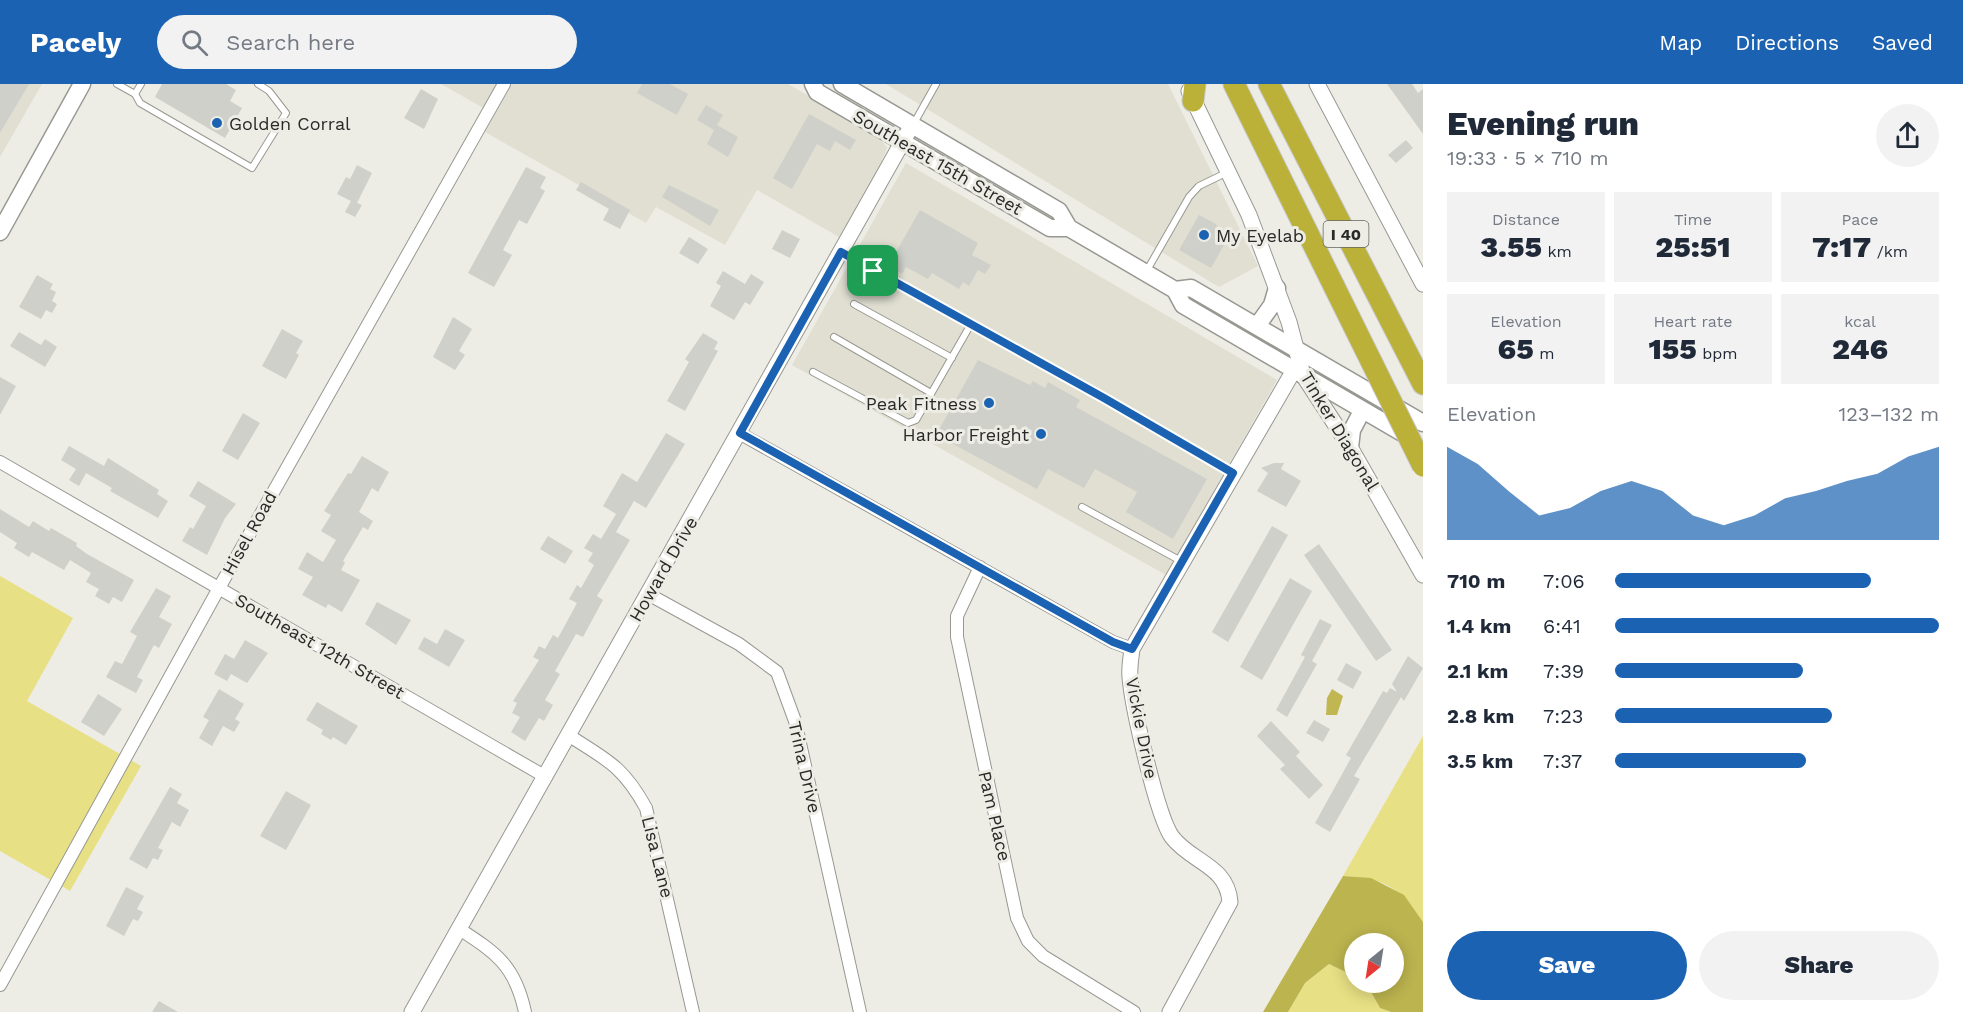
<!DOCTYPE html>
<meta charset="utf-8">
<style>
body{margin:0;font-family:"Work Sans",sans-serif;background:#f2f2f3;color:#1f2937;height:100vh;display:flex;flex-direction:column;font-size:22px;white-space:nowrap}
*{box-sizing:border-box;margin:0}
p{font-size:20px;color:#747a83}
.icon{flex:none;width:33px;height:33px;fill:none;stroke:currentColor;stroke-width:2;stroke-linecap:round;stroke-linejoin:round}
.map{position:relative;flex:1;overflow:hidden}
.sheet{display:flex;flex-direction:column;background:#fff;width:540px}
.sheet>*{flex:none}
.needle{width:39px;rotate:210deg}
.tools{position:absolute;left:1344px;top:849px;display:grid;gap:12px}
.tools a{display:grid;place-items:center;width:60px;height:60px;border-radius:50%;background:#fff;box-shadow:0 3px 15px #0003;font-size:30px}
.pin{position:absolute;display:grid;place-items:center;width:51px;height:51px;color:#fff;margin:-26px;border-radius:12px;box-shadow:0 3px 9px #0006}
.round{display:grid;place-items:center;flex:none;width:63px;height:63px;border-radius:32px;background:#f2f2f3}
.summary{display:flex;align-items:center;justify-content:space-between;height:102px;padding:0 24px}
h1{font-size:33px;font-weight:800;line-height:45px}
.figures{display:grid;grid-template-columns:repeat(3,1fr);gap:9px;height:102px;padding:6px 24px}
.figures div{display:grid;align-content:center;border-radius:0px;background:#f2f2f3;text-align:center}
.figures b{font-size:30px;font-weight:800}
.figures small{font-size:16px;font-weight:400}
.figures p{font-size:16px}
.chart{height:168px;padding:12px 24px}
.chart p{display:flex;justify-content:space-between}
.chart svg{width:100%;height:108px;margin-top:6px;fill:#1b63b2;opacity:.7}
.action{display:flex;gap:12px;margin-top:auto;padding:12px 24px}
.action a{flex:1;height:69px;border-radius:36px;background:#1b63b2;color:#fff;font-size:24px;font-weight:800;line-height:69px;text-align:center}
.action a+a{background:#f2f2f3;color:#1f2937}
ul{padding:0 24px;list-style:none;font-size:20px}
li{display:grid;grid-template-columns:96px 72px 1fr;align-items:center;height:45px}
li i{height:15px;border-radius:8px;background:#1b63b2}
header{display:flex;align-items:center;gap:36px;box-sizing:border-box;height:84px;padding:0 30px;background:#1b63b2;color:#fff}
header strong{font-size:28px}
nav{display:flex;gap:33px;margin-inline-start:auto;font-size:21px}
.search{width:420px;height:54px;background:#f2f2f3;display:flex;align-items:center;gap:15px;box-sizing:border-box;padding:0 21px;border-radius:33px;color:#747a83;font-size:22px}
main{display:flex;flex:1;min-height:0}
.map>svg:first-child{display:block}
.built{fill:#e0dfd2}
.green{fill:#e8e084}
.forest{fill:#bcb44f}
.water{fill:#c0b753}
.building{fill:#d0d0ca}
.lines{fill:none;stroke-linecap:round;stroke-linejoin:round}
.service-casing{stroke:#989892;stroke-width:8}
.minor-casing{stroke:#989892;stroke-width:14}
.tertiary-casing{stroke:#989892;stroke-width:17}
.secondary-casing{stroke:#989892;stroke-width:19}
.motorway-casing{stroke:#c7c7c7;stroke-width:23}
.service{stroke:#fff;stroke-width:6}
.minor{stroke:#fff;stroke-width:12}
.tertiary{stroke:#fff;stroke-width:15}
.secondary{stroke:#fff;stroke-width:16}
.motorway{stroke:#bbb139;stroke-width:21}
.motorway-bridge-casing{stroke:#c7c7c7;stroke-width:23;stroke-linecap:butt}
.motorway-bridge{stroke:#bbb139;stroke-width:21}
.route-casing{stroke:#fff;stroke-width:12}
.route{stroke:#1b63b2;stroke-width:8}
.poi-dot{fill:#1b63b2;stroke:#edede6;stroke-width:2}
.labels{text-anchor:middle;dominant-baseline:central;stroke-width:6;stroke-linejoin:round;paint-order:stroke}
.shield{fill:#edede6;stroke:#646460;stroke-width:1.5}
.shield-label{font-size:16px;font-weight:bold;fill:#292927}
.poi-label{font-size:18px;fill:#292927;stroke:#edede6;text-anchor:start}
.street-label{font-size:18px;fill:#292927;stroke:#edede6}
</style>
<header>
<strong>Pacely</strong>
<div class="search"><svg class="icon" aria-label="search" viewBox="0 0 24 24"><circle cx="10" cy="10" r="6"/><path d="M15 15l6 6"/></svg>Search here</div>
<nav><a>Map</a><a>Directions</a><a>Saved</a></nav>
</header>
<main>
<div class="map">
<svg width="1423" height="928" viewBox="0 0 1423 928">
<rect width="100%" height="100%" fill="#edede6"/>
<path class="built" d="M0 0H42L0 73Z
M441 0H788L878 52 887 64 876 91 839 153 757 106 725 161 656 123 646 139 485 48 494 30Z
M886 0H1168L1258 182 1219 203Z
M906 79 1277 296 1166 491 792 281Z"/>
<path class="green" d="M0 492 73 534 27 617 141 682 70 807 0 767Z
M1423 652V838C1399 804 1386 794 1343 792Z
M1329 880 1354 892V898L1366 899 1380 924 1391 928H1288L1305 899Z"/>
<path class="forest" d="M1343 792 1371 794 1404 811 1423 838V928H1391L1380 924 1366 899 1394 898V860H1354V892L1329 880 1305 899 1288 928H1263Z"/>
<path class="water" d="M1332 605 1343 612 1337 631H1326L1327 614Z"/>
<path class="building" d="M0 0H29L0 49Z
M162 0H226L236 6 230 17 242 24 225 54 155 13Z
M642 0H670L688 10 677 31 637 9Z
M1387 0H1412L1418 9 1423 5V50Z
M421 5 438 15 424 45 404 34Z
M706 21 723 31 717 41 738 53 728 73 707 60 714 46 697 36Z
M809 30 856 56 850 66 835 57 830 67 817 60 792 105 773 94Z
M1406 56 1413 64 1396 79 1388 71Z
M357 81 372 89 357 119 362 121 355 133 345 128 351 117 337 110 346 93 350 95Z
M526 83 546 93 540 104 545 107 527 140 519 136 503 166 512 171 494 203 468 189Z
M581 98 630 126 620 145 603 136 609 125 576 106Z
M669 101 719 126 710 142 662 113Z
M920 126 978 159 972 171 991 181 985 190 978 186 969 202 963 198 959 205 932 189 928 195 906 183 902 190 888 182Z
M1199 131 1216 140 1224 161 1211 184 1179 166Z
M782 146 800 155 790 174 772 165Z
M689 153 708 165 698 180 679 169Z
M723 187 745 200 751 190 764 198 750 221 745 218 734 236 710 222 721 202 716 199Z
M37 191 53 200 50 205 56 208 52 217 57 220 52 229 46 226 41 235 19 223Z
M453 233 472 245 459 267 465 271 455 286 433 273Z
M282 245 303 257 296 269 299 271 286 295 262 282Z
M19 248 41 261 45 255 57 263 45 283 10 262Z
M703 249 718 258 714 265 718 267 685 327 667 317 689 278 685 275Z
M978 276 1030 301 1033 297 1045 304 1048 298 1080 316 1076 323 1207 395 1173 455 1126 428 1137 408 1095 385 1084 404 1048 385 1037 405 936 351Z
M0 293 16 302 0 331Z
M243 329 260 339 238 376 222 367Z
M666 349 685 360 646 424 634 417 616 448 630 456 597 512 603 516 583 553 576 550 555 587 560 590 545 616 553 621 544 637 539 634 525 657 511 648 520 633 512 629 517 619 513 617 539 576 533 573 539 562 545 565 553 551 558 554 577 519 569 515 577 501 581 504 594 481 588 477 593 469 584 464 593 450 601 455 616 430 603 422 622 389 637 398Z
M69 362 104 382 108 374 159 406 157 410 168 417 158 434 110 407 112 404 86 389 79 402 69 396 76 385 61 376Z
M362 372 389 388 378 408 372 404 359 428 373 437 368 446 363 443 343 477 345 479 341 486 360 496 342 528 328 520 326 524 302 511 313 493 298 485 307 468 323 478 336 456 321 447 331 431 324 427 348 389 351 390Z
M1274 379H1284L1281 385 1301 397 1286 423 1257 407 1268 389 1261 384Z
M198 397 236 420 225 434 207 471 182 457 190 443 193 445 206 422 189 412Z
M0 425 29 443 33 437 49 447 51 444 77 459 76 462 87 470 134 496 122 518 113 513 109 520 95 512 99 505 86 498 91 489 70 476 64 486 32 468 29 473 14 464 17 459 0 448Z
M1272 442 1288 451 1228 558 1212 548Z
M548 452 573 467 565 480 540 465Z
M1319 460 1392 566 1376 577 1304 471Z
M1290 494 1312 507 1262 596 1240 583Z
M156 504 171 512 159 533 172 540 159 564 154 561 137 593 143 596 136 609 106 593 115 577 122 580 137 552 130 548Z
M377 518 411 536 396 561 365 540Z
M1320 535 1332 541 1312 577 1317 580 1287 633 1276 626 1305 573 1301 571Z
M445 545 465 556 449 583 418 565 424 553 437 560Z
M245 556 268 569 247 599 231 590 227 597 214 590 225 570 234 575Z
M1408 572 1423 584 1404 617 1401 613 1354 692 1360 695 1330 748 1315 739 1351 674 1346 671 1383 607 1387 609 1390 604 1397 608 1392 600Z
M1346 579 1362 588 1353 605 1337 596Z
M219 605 244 620 235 635 240 638 234 648 223 642 212 662 199 654 209 636 203 633Z
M98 610 122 625 104 652 81 638Z
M317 618 358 642 346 661 333 653 331 656 321 650 323 646 306 636Z
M1314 636 1330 645 1323 658 1306 649Z
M1271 637 1300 668 1296 672 1323 701 1309 715 1280 685 1285 681 1257 652Z
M170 703 182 710 177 719 189 726 180 743 172 738 158 764 163 766 158 776 153 774 147 785 129 775Z
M286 707 311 721 286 766 260 752Z
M126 803 144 812 137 825 143 828 138 837 133 835 124 852 106 842Z
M159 917 178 928H152Z"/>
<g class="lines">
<defs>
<path id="service" d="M117 0 135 10 140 19 252 84 286 29 269 7 258 0
M135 10 141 0
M913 41 936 0
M842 169 1104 314 1232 389
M1146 188 1189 113 1199 102 1228 88
M854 220 952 274
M834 253 931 309
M813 288 908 339 916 336 971 240
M1082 423 1181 477"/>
<path id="minor" d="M739 349 1113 558 1132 565
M0 378 546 693
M980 483 957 532V553L1017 834 1028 857 1043 872 1134 928
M648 510 739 560 777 588 795 637 860 928
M568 651C607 676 623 682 646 724L693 928
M458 844C496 869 515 881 525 928
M0 901 219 504 504 0"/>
<path id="tertiary" d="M1317 0 1423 200
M1189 7 1249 131 1289 238 1303 291 1350 363 1423 491
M412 928 912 41
M1170 928 1230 818C1227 781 1192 779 1172 753 1157 732 1132 621 1130 593 1129 584 1131 574 1132 565L1294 286"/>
<path id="secondary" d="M813 0 817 8 1050 144H1069L1175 206 1183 221 1411 354
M842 0 1059 127 1069 144
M0 148 82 0
M1175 206 1191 204 1423 339
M1257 242 1272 221 1277 204
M1350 363 1352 346 1362 327"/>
<path id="motorway" d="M1234 0 1372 279
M1269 0 1423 300
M1193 17 1195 0"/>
</defs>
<use href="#service" class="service-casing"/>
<use href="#minor" class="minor-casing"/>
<use href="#tertiary" class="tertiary-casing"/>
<use href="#secondary" class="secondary-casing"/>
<use href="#motorway" class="motorway-casing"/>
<use href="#service" class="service"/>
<use href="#minor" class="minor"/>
<use href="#tertiary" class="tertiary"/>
<use href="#secondary" class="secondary"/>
<use href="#motorway" class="motorway"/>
<defs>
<path id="motorway-bridge" d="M1372 279 1423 382"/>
</defs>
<use href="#motorway-bridge" class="motorway-bridge-casing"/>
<use href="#motorway-bridge" class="motorway-bridge"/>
</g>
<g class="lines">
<defs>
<path id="route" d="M841 168 1104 314 1233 389 1132 565 1113 558 740 349Z"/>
</defs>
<use href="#route" class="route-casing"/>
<use href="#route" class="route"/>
</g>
<g class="poi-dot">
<circle cx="217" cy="39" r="6"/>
<circle cx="1204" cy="151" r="6"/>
<circle cx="989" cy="319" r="6"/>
<circle cx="1041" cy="350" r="6"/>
</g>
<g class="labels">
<rect class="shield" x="1323.5" y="137" width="45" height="26" rx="4.5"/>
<g class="shield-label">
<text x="1346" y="150">I 40</text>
</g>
<g class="poi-label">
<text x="229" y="39">Golden Corral</text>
<text x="1216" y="151">My Eyelab</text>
<text x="977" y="319" text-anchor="end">Peak Fitness</text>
<text x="1029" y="350" text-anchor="end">Harbor Freight</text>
</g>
<g class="street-label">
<text transform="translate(938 78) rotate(30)">Southeast 15th Street</text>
<text transform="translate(1340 347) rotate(59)">Tinker Diagonal</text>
<text transform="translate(249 449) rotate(-61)">Hisel Road</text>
<text transform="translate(663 485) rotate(-60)">Howard Drive</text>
<text transform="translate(320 562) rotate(30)">Southeast 12th Street</text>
<text transform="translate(1142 644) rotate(79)">Vickie Drive</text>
<text transform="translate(805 683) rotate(77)">Trina Drive</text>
<text transform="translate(995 732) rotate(77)">Pam Place</text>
<text transform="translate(658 773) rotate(76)">Lisa Lane</text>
</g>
</g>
</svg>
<div class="tools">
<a><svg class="needle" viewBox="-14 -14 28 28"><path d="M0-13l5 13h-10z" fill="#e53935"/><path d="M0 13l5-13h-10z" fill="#747a83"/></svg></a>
</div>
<div class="pin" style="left:873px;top:187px;background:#1e9e55"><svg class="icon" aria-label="arrive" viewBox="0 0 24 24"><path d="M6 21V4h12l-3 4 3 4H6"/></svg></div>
</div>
<section class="sheet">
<div class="summary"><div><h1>Evening run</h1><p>19:33 · 5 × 710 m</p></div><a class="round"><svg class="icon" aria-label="share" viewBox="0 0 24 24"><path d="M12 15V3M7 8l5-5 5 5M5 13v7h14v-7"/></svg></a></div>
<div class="figures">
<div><p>Distance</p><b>3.55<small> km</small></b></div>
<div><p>Time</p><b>25:51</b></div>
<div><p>Pace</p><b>7:17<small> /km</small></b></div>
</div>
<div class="figures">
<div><p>Elevation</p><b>65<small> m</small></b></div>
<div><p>Heart rate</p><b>155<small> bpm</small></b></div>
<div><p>kcal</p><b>246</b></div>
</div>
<div class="chart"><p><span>Elevation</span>123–132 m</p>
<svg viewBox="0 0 160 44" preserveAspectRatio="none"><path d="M0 44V6L10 13L20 24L30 34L40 31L50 24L60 20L70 24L80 34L90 38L100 34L110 27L120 24L130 20L140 17L150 10L160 6V44z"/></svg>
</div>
<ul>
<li><b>710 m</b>7:06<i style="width:79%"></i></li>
<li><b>1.4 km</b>6:41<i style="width:100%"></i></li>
<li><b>2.1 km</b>7:39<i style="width:58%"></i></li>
<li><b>2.8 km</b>7:23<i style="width:67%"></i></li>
<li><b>3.5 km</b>7:37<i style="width:59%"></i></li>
</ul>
<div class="action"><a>Save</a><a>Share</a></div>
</section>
</main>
